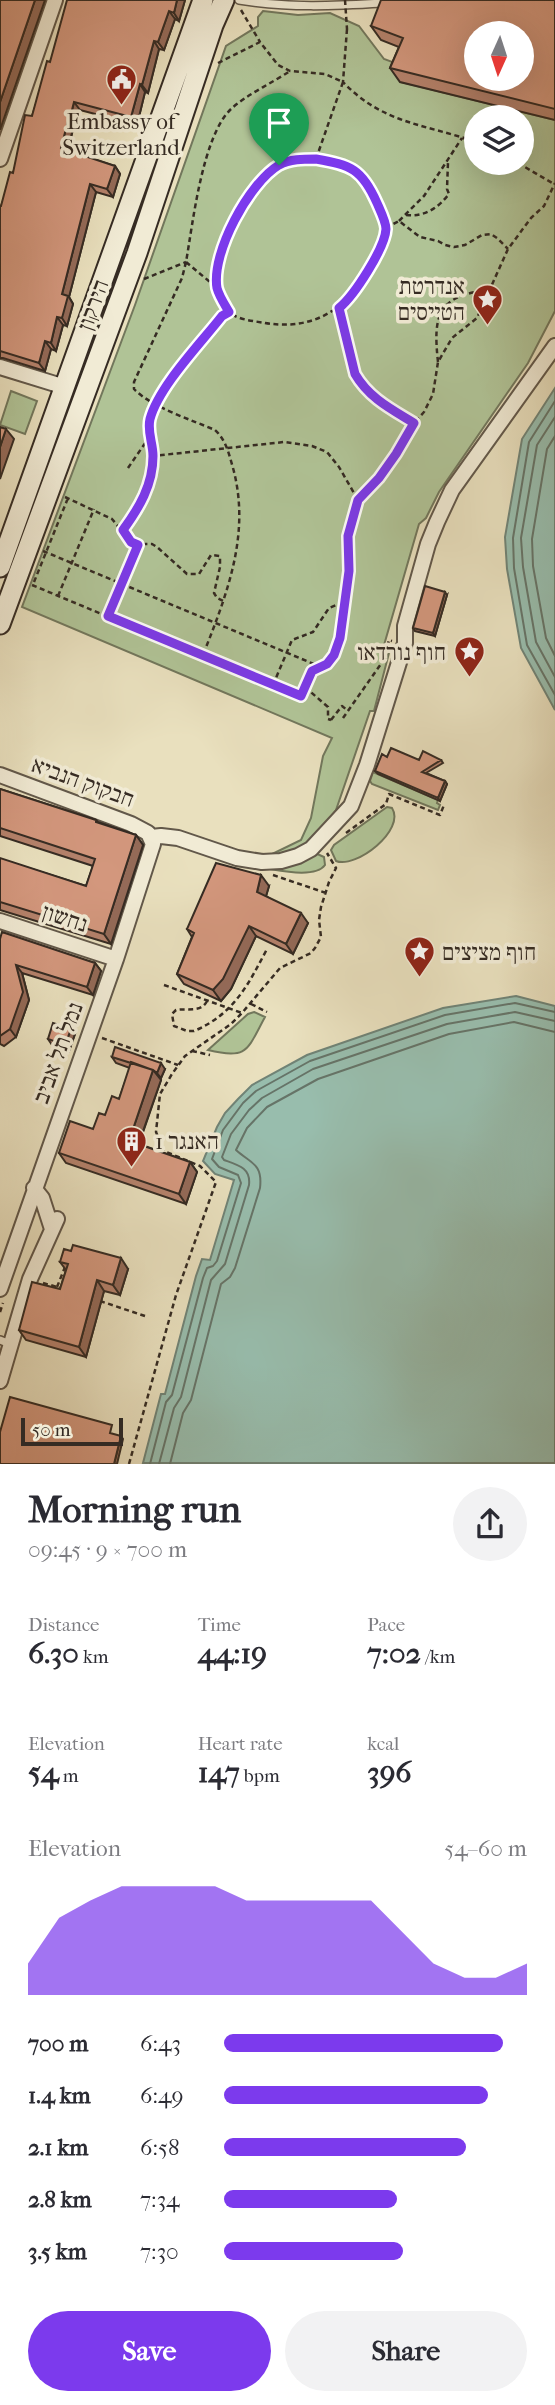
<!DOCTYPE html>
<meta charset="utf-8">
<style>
body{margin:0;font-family:"IM FELL French Canon","Frank Ruhl Libre",serif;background:#f2f2f3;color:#2b2b33;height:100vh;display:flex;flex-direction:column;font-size:26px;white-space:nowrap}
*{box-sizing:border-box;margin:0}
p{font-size:23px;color:#7c7c81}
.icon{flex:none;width:38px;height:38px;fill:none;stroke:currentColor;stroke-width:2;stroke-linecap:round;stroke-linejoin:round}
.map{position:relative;height:1464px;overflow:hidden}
.drawer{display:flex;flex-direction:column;background:#fff;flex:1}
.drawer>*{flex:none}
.needle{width:46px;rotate:183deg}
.controls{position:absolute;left:464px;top:21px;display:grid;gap:14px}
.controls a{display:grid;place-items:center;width:70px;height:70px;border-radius:50%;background:#fff;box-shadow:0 7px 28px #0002;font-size:35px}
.scale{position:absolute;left:21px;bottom:18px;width:102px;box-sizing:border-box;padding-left:7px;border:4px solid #352b23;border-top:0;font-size:19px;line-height:24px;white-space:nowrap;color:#352b23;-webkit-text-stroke:5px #f1ebd5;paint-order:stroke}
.pin{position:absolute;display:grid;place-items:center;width:60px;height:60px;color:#fff;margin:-72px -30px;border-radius:50% 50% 50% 0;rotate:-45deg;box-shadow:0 0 7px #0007}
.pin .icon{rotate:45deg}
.round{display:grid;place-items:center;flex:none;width:74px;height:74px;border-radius:37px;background:#f2f2f3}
.head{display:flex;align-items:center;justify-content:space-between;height:119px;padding:0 28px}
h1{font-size:38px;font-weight:800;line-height:52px}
.figures{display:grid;grid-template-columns:repeat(3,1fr);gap:10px;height:119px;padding:7px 28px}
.figures div{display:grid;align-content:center}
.figures b{font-size:30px;font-weight:800}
.figures small{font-size:19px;font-weight:400}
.figures p{font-size:19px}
.chart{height:196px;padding:14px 28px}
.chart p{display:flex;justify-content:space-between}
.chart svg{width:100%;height:126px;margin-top:7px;fill:#7c3aed;opacity:.7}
.action{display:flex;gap:14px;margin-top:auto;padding:14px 28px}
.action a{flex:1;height:80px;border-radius:42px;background:#7c3aed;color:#fff;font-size:28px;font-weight:800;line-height:80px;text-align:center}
.action a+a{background:#f2f2f3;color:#2b2b33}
ul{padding:0 28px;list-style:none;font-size:23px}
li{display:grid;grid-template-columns:112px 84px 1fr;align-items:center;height:52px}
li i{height:18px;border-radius:9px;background:#7c3aed}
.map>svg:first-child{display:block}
.green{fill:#b0c396;stroke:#72775c;stroke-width:2;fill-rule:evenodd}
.water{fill:#98bdad;stroke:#708376;stroke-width:2}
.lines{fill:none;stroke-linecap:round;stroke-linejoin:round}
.shore{stroke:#667468;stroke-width:2}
.service-casing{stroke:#62584a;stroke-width:10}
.minor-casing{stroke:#62584a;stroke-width:18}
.secondary-casing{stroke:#352b23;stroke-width:23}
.path{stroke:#352b23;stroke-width:2.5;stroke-dasharray:5 3.5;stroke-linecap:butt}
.service{stroke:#f1ebd5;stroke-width:7}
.minor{stroke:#f1ebd5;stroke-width:14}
.secondary{stroke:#f1ebd5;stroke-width:19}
.path-bridge{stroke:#352b23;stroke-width:2.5;stroke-dasharray:5 3.5;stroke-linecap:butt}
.wall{fill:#b5826c;stroke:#352b23;stroke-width:2}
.shaded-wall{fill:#946a58;stroke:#352b23;stroke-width:2}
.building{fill:#d3977d;stroke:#352b23;stroke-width:2;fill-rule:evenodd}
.route-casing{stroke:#fff;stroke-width:14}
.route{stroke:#7c3aed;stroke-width:9}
.labels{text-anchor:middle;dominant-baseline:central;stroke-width:7;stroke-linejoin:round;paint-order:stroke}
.poi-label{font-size:23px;fill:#352b23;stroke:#f1ebd5;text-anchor:end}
.street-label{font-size:23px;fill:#352b23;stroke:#f1ebd5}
</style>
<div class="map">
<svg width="555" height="1464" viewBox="0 0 555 1464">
<rect width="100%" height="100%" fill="#e9e0be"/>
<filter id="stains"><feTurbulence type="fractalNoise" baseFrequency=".00286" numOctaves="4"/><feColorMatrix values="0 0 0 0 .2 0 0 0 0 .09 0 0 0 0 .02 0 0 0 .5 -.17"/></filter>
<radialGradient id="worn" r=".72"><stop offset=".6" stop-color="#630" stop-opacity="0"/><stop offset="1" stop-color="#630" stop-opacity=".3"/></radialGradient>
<path class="green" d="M263 11 298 15 330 13 359 26 384 59 406 67 401 82 555 120V311L528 363 439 492 426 518 419 524 380 659 384 661 389 653 374 711H370L336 810 310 844 288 853 264 858 301 840 311 818 323 756 332 738 22 607 135 305 226 46 258 26V17ZM476 117H522V163H476Z
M11 391 37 401 25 434 0 425Z
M373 772 438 800 437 803 440 805 438 810 372 784 370 781Z
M387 807 392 808C406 830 356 869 336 861L331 850 334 845Z
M315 853 324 857 325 865C315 879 278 870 263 868Z
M254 1012 265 1017C247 1050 248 1060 208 1050L248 1014Z"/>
<path class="water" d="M555 388V710L521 648 507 569 505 537 522 439Z
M516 996 555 1006V1463H143L161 1394H165L196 1276 202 1259 210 1260 234 1180 215 1174 203 1161 217 1127 225 1113 238 1099 252 1085 307 1055 443 1008Z"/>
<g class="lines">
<path class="shore" d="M555 401 529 442 513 538 514 568 527 645 555 695
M555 417 537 445 521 538 523 567 536 642 555 677
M555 436 547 449 532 539 533 566 546 638 555 656
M150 1464 166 1402 172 1395 203 1278 207 1268 213 1266 217 1261 241 1183 238 1175 219 1167 212 1159 223 1130 243 1103 256 1091 310 1061 445 1015 515 1003 555 1012
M159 1464 174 1408 181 1397 211 1280 225 1264 249 1185C251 1168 238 1165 224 1160L222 1157 231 1134 249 1110 262 1098 313 1069 447 1024 515 1012 555 1021
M170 1464 183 1413 191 1400 221 1284 230 1277 235 1268 260 1188C263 1163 250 1163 236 1150L247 1128 267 1107 318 1079 449 1034 514 1022 555 1032"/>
<defs>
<path id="service" d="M239 0C289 8 333 6 383 3L384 0
M0 1340 10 1344"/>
<path id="minor" d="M0 159 55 0
M0 367 65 387
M0 775 131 824 148 833 153 844 116 959 0 1289
M151 837 161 836 178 838 237 858 262 862 281 861 298 856 311 849 351 806 367 765 396 672 405 643V626L428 544 437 522 452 490 555 346
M0 921 116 959
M34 1188 42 1198 52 1229
M0 1381 30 1279 57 1219"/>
<path id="secondary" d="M0 567 203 0
M0 624 137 253 213 25 224 0"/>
</defs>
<use href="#service" class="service-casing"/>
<use href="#minor" class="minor-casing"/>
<use href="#secondary" class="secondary-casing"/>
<path class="path" d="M241 10 260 42
M347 29 343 82C383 124 425 124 476 142
M218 63 260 42 278 65 290 71 325 74 343 82 316 159
M316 159C365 167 370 183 386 228 367 286 334 334 265 323 254 321 239 320 230 313 192 281 246 183 279 165 291 159 303 159 316 159Z
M518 163 554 184
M406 215C425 217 438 208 449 194L447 189 448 162
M399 221 424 196 462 138
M386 228 399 221 420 237 438 241 445 245 454 247 465 245 482 235 491 234 497 238 508 249
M186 262 182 278 134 382V389C151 407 192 420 215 430 226 440 229 454 233 468 251 534 227 594 203 655
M144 279 186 262
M216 287 186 262C193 223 202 137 231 109 246 95 272 83 290 71
M339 308 355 374C369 398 391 409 414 423
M229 312 222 316C202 342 149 397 149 429 148 438 152 447 153 456L284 442 312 446 327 452 339 467 358 500
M438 362C433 316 437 296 488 290
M128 468 150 436
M65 497 112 519 131 542 136 544H152L157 547 187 574H199L211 555 220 556V567L214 593 217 598 223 601
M123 530 149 487 153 457
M43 551 321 667
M34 582 68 498
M32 585 301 697 312 671 327 664 334 655 340 638 349 571 348 536 358 500 379 478 396 454 414 423 424 412 433 394 438 362 452 338 477 318 508 249 531 218 544 206 555 183
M58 596 94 509
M108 616 138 545
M273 685 292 640 313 632 329 608 343 602
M305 687 328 707V719L331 720
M343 718 383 661 389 640 392 641
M331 720 342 706 347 710
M346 833 386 804 389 794 440 815 444 805
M273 875 326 893
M164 985 242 1013
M207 1001C201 1013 188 1008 176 1010L172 1014 174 1026 187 1031H194C234 1014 248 985 267 949
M251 1004 267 1012
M102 1038 178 1065
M192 1051 210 1055
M43 1283 61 1288
M57 1287 65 1267
M100 1301 145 1316
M0 1312 3 1303
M129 1464 176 1295 216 1182 200 1166 164 1151 156 1132 160 1094 172 1074 185 1056 231 1024 242 1013 280 968 311 953 315 948 321 937 319 920 321 907 329 882 336 868 327 853"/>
<use href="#service" class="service"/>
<use href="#minor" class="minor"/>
<use href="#secondary" class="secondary"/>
<path class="path-bridge" d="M345 0 347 29"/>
</g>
<path class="wall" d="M185 0 179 21 175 19 164 50 159 49 148 93 145 92 137 125 80 110 76 126 74 125 68 151 115 166 120 174 113 197 96 192 69 297 73 304 67 326 63 325 56 351 51 349 45 371 3 358H0V206H1L13 173 50 62Z
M555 0V120L400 82 390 68 399 47 381 40 371 26Z
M447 595 435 636 415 631 413 628Z
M419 760H441L443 763 426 773 445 781 447 784 440 801 378 774 375 771Z
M0 789 96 820 98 822 136 835 143 845 111 944 0 910V859L86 886 93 866 0 836Z
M269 886 266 896 308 923 293 954 256 936 231 989 221 1001 184 984 177 974 192 937 187 929Z
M0 939 95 963 101 971 93 995 22 973 29 1000 16 1037 4 1046 0 1044Z
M75 1034 69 1051 52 1045 48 1039Z
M112 1057 165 1069 161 1078H159L161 1080 139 1144 190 1162 197 1172 186 1204 66 1163 59 1153 93 1129 119 1099 130 1068 116 1063Z
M60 1262 128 1269 120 1295 104 1291 86 1357 26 1340 19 1330 60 1289 66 1270Z"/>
<path class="shaded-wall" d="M35 0H45L0 130V102Z
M177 0H185L179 21 174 13Z
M169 11 175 19 164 50 158 42Z
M154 41 159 49 148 93 142 85Z
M140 84 145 92 137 125 131 117Z
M74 102 80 110 76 126 70 118Z
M69 117 74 125 66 156 61 148Z
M115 166 120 174 113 197 107 189Z
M90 184 96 192 69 297 73 304 67 326 62 318V294Z
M57 317 63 325 56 351 51 343Z
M45 341 51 349 45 371 39 363Z
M6 429 14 439 0 479V447Z
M445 592 447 595 435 636 433 633Z
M445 781 447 784 440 801 438 798Z
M136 835 143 845 111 944 104 934Z
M261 875 269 886 264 903 257 892Z
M301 913 308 923 293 954 286 944Z
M249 926 256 936 231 989 221 1001 213 990Z
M95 963 101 971 93 995 87 987Z
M16 965 22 973 29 1000 16 1037 10 1029Z
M71 1029 75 1034 69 1051 65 1045Z
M161 1063 165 1069 161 1078 157 1073Z
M153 1070 161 1080 136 1151 129 1141Z
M190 1162 197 1172 186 1204 179 1194Z
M121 1258 128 1269 120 1295 113 1285Z
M97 1280 104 1291 86 1357 79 1347Z
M121 1436 123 1439 117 1464H114Z"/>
<path class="building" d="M0 0H35L0 102Z
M67 0H177L174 13 169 11 158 42 154 41 142 85 140 84 131 117 74 102 70 118 69 117 61 148 115 166 107 189 90 184 62 294 68 296 62 318 57 317 51 343 45 341 39 363 0 351V206H1L10 172 13 173 25 115 32 116 47 61 50 62Z
M381 0H555V109L390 68 403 38 371 26ZM476 33H522V79H476Z
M0 427 6 429 0 447Z
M425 586 445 592 433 633 413 628Z
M391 748 419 760 423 751 441 760 422 772 445 781 438 798 375 771 382 754 387 757Z
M0 789 96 820V822L136 835 104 934 0 902V858L86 886 95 859 0 828Z
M216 863 261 875 257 892 301 913 286 944 249 926 223 979 213 990 177 974 194 933 187 929Z
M2 932 95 963 87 987 16 965 23 992 10 1029 0 1036V939Z
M53 1023 71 1029 65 1045 48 1039Z
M115 1047 161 1063 157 1073 153 1070 112 1057Z
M131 1062 153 1070 129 1141 190 1162 179 1194 59 1153 70 1121 93 1129 99 1113 105 1115 112 1096 119 1099Z
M73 1245 121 1258 113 1285 97 1280 79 1347 19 1330 32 1282 60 1289 68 1264 60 1262 64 1249 71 1251Z
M10 1397 112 1425 110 1433 121 1436 114 1464H0V1432Z"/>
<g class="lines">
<defs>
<path id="route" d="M316 159C351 165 362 169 377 203 380 210 386 222 386 229 385 248 354 296 339 308L355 374C369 398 391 409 414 423L396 454 379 478 358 500 348 536 349 571 340 638 334 655 327 664 312 671 301 696 108 616 138 545 131 542 123 530C139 508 153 485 153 456 153 443 147 432 150 419 159 386 201 343 222 316L229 312C225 305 219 296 217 288 211 253 249 183 279 165 290 159 303 159 316 159Z"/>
</defs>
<use href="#route" class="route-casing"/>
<use href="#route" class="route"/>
</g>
<defs>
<symbol id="civic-pin" viewBox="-11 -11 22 30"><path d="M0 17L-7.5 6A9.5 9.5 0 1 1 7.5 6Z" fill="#8f2418" stroke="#f1ebd5"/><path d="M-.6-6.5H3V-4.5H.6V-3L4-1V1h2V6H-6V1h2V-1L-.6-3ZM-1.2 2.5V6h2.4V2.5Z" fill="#fff"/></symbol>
<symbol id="sight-pin" viewBox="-11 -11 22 30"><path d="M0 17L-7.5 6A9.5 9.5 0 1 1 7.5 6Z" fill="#8f2418" stroke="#f1ebd5"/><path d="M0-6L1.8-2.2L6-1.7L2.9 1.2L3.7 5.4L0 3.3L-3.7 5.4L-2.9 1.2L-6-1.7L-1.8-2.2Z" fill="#fff"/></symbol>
<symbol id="building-pin" viewBox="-11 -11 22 30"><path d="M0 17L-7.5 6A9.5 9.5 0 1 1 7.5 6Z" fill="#8f2418" stroke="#f1ebd5"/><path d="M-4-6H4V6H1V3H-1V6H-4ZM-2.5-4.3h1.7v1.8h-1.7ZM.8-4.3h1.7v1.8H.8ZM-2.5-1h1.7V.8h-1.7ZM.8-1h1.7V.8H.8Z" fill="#fff"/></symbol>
</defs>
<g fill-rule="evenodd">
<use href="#civic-pin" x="104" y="62" width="35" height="47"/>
<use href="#sight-pin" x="470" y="282" width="35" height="47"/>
<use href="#sight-pin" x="452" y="634" width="35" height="47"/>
<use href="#sight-pin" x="402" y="934" width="35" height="47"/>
<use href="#building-pin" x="114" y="1124" width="35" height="47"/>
</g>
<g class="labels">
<g class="poi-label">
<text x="121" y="121" text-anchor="middle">Embassy of<tspan x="121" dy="26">Switzerland</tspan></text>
<text x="465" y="286">אנדרטת<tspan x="465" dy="26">הטייסים</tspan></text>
<text x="446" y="652">חוף נורדאו</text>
<text x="442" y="952" text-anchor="start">חוף מציצים</text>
<text x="155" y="1141" text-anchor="start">האנגר 1</text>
</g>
<g class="street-label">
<text transform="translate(93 305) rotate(-70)">הירקון</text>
<text transform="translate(83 782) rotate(20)">חבקוק הנביא</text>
<text transform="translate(65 918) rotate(18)">נחשון</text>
<text transform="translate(58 1053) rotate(-70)">נמל תל אביב</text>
</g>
</g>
<rect width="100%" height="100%" filter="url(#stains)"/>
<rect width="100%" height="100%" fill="url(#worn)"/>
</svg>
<div class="controls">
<a><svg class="needle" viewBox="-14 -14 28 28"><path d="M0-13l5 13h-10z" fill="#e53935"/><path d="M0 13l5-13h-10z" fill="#7c7c81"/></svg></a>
<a><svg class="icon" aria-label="layers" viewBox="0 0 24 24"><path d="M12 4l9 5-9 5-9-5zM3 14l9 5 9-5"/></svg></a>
</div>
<div class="scale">50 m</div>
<div class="pin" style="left:279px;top:165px;background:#1e9e55"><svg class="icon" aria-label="arrive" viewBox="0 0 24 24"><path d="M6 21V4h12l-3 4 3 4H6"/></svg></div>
</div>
<section class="drawer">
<div class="head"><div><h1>Morning run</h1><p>09:45 · 9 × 700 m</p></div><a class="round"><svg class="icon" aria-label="share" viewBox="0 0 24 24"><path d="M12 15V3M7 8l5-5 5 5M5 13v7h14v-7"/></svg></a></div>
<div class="figures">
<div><p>Distance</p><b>6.30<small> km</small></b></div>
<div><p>Time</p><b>44:19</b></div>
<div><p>Pace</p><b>7:02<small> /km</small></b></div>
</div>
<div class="figures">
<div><p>Elevation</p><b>54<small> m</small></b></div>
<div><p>Heart rate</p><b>147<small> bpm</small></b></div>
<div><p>kcal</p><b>396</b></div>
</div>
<div class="chart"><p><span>Elevation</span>54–60 m</p>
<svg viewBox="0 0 160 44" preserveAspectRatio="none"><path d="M0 44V33L10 17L20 11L30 6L40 6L50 6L60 6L70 11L80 11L90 11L100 11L110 11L120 22L130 33L140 38L150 38L160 33V44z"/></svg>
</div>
<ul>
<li><b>700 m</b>6:43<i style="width:92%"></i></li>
<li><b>1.4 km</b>6:49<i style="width:87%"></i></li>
<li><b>2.1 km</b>6:58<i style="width:80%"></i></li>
<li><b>2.8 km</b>7:34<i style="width:57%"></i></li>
<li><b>3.5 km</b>7:30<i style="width:59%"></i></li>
</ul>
<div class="action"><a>Save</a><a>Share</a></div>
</section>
